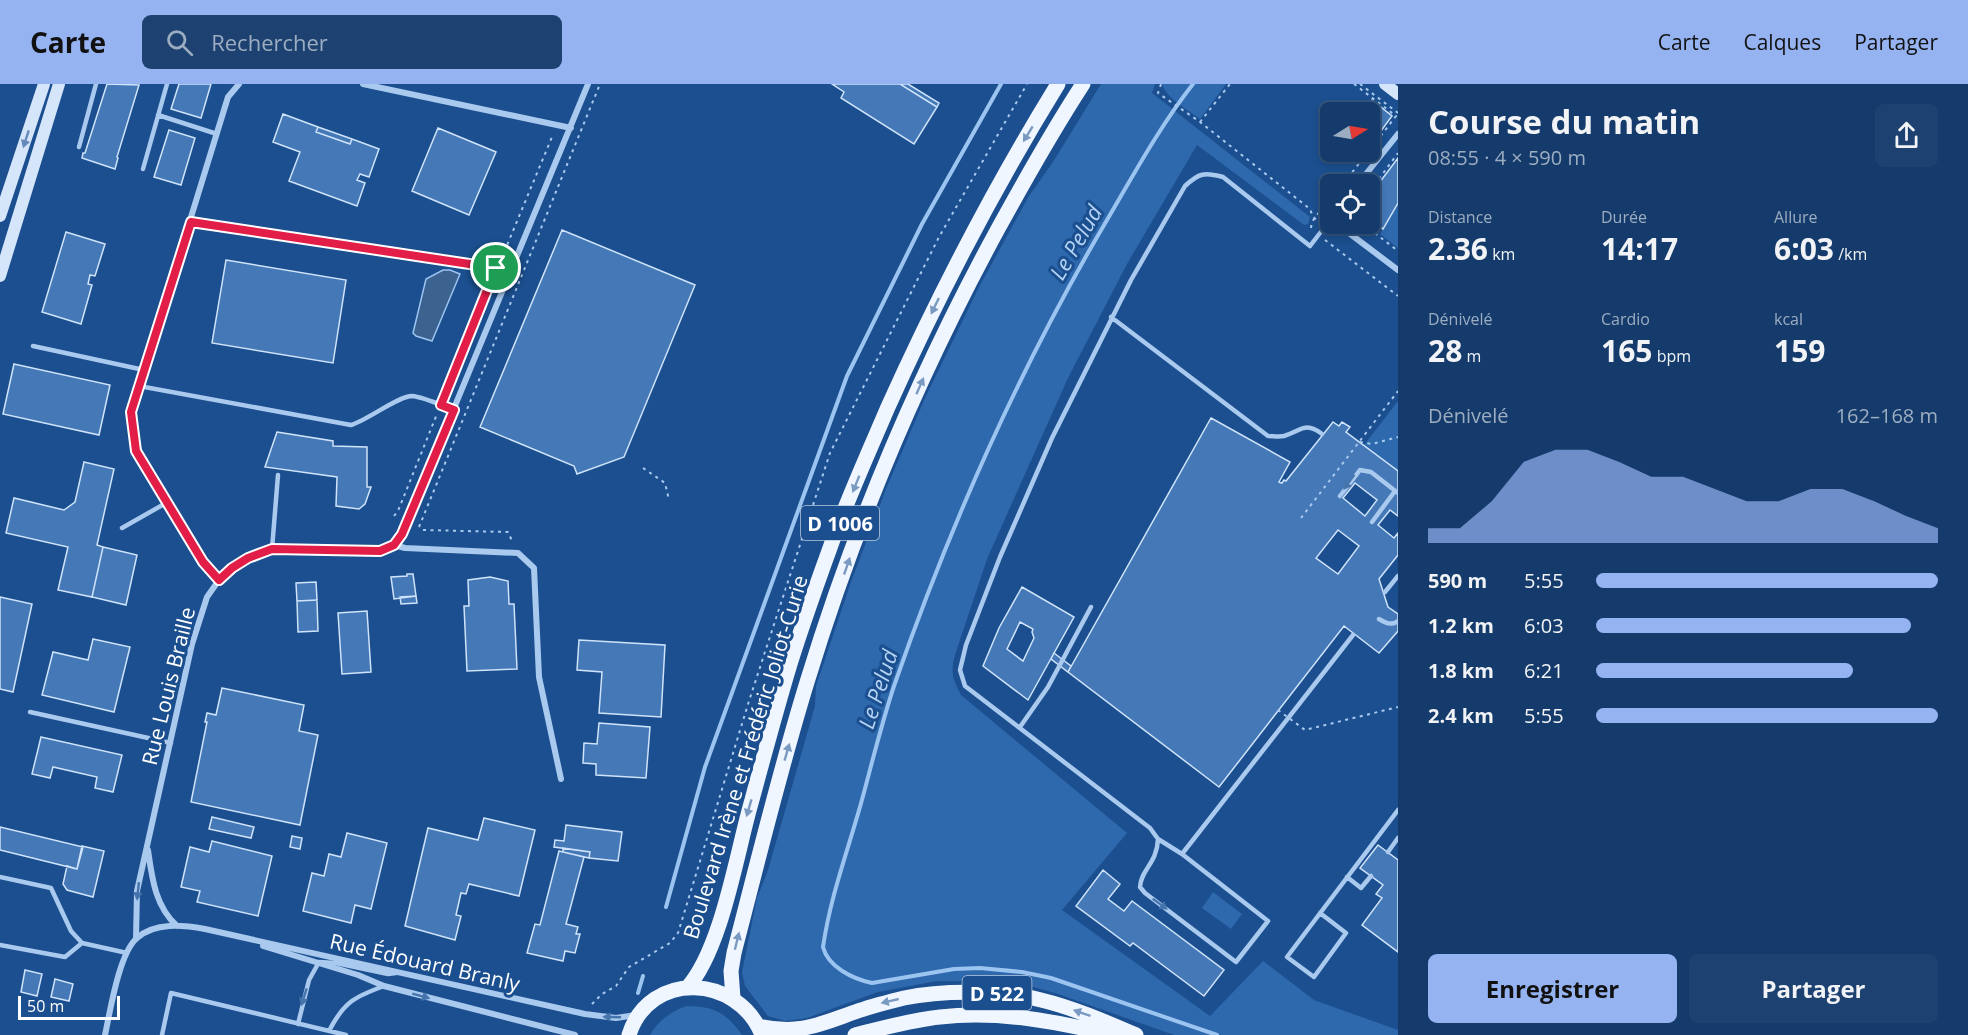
<!DOCTYPE html>
<html lang="fr">
<meta charset="utf-8">
<style>
body{margin:0;font-family:"Open Sans",sans-serif;background:#1d4271;color:#f1f3f6;height:100vh;display:flex;flex-direction:column;font-size:22px;white-space:nowrap}
*{box-sizing:border-box;margin:0}
p{font-size:20px;color:#9dadc1}
.icon{flex:none;width:33px;height:33px;fill:none;stroke:currentColor;stroke-width:2;stroke-linecap:round;stroke-linejoin:round}
.map{position:relative;flex:1;overflow:hidden}
.panel{display:flex;flex-direction:column;background:#143b6b;width:570px}
.panel>*{flex:none}
.needle{width:39px;rotate:79deg}
.controls{position:absolute;left:1320px;top:18px;display:grid;gap:12px}
.controls a{display:grid;place-items:center;width:60px;height:60px;border-radius:9px;background:#143b6b;box-shadow:0 3px 9px #0003,0 0 0 2px #33557e;font-size:30px}
.scale{position:absolute;left:18px;bottom:15px;width:102px;box-sizing:border-box;padding-left:6px;border:3px solid #fff;border-top:0;font-size:16px;line-height:21px;white-space:nowrap;color:#fff;-webkit-text-stroke:4px #1b4f8f;paint-order:stroke}
.pin{position:absolute;display:grid;place-items:center;width:51px;height:51px;color:#fff;margin:-26px;border:3px solid #fff;border-radius:50%;box-shadow:0 2px 6px #0007}
.round{display:grid;place-items:center;flex:none;width:63px;height:63px;border-radius:9px;background:#1d4271}
.overview{display:flex;align-items:center;justify-content:space-between;height:102px;padding:0 30px}
h1{font-size:33px;font-weight:700;line-height:45px}
.metrics{display:grid;grid-template-columns:repeat(3,1fr);gap:9px;height:102px;padding:6px 30px}
.metrics div{display:grid;align-content:center}
.metrics b{font-size:30px;font-weight:700}
.metrics small{font-size:16px;font-weight:400}
.metrics p{font-size:16px}
.chart{height:168px;padding:12px 30px}
.chart p{display:flex;justify-content:space-between}
.chart svg{width:100%;height:108px;margin-top:6px;fill:#95b2f1;opacity:.7}
.cta{display:flex;gap:12px;margin-top:auto;padding:12px 30px}
.cta a{flex:1;height:69px;border-radius:9px;background:#95b2f1;color:#111;font-size:24px;font-weight:700;line-height:69px;text-align:center}
.cta a+a{background:#1d4271;color:#f1f3f6}
ul{padding:0 30px;list-style:none;font-size:20px}
li{display:grid;grid-template-columns:96px 72px 1fr;align-items:center;height:45px}
li i{height:15px;border-radius:8px;background:#95b2f1}
header{display:flex;align-items:center;gap:36px;box-sizing:border-box;height:84px;padding:0 30px;background:#95b2f1;color:#111}
header strong{font-size:28px}
nav{display:flex;gap:33px;margin-inline-start:auto;font-size:21px}
.search{width:420px;height:54px;background:#1d4271;display:flex;align-items:center;gap:15px;box-sizing:border-box;padding:0 21px;border-radius:9px;color:#9dadc1;font-size:22px}
main{display:flex;flex:1;min-height:0}
.map>svg:first-child{display:block}
.green{fill:#2e69ad}
.water{fill:#3c6290;stroke:#9cc4f0;stroke-width:1.5}
.lines{fill:none;stroke-linecap:round;stroke-linejoin:round}
.stream{stroke:#9cc4f0;stroke-width:4}
.building{fill:#4478b7;stroke:#cfe3fa;stroke-width:1.5;fill-rule:evenodd}
.path{stroke:#a9c9ee;stroke-width:2;stroke-dasharray:3 4.5;stroke-linecap:butt}
.lane{stroke:#a9c9ee;stroke-width:4.5}
.street{stroke:#a9c9ee;stroke-width:6}
.secondary{stroke:#d6e6fa;stroke-width:12}
.primary{stroke:#f0f6ff;stroke-width:15}
.path-bridge{stroke:#a9c9ee;stroke-width:2;stroke-dasharray:3 4.5;stroke-linecap:butt}
.oneway{fill:#7b9ac1}
.oneway2{fill:#668bba}
.oneway3{fill:#4674ac}
.route-casing{stroke:#fff;stroke-width:12}
.route{stroke:#e11d48;stroke-width:8}
.labels{text-anchor:middle;dominant-baseline:central;stroke-width:6;stroke-linejoin:round;paint-order:stroke}
.shield{fill:#1b4f8f;stroke:#bbcadd;stroke-width:1.5}
.shield-label{font-size:20px;font-weight:bold;fill:#fff}
.street-label{font-size:21px;fill:#fff;stroke:#1b4f8f}
.water-label{font-size:22px;font-style:italic;fill:#b5d3f5;stroke:#1b4f8f}
</style>
<header>
<strong>Carte</strong>
<div class="search"><svg class="icon" aria-label="search" viewBox="0 0 24 24"><circle cx="10" cy="10" r="6"/><path d="M15 15l6 6"/></svg>Rechercher</div>
<nav><a>Carte</a><a>Calques</a><a>Partager</a></nav>
</header>
<main>
<div class="map">
<svg width="1398" height="951" viewBox="0 0 1398 951">
<rect width="100%" height="100%" fill="#1b4f8f"/>
<path class="green" d="M1101 0H1155L1152 9 1310 133 1308 140 1304 141 1197 61 1127 180 1068 294 987 475 955 571C950 589 953 595 961 611L1127 749 1062 826 1210 932 1263 877 1314 916 1398 946V951H1174L1058 910 1030 902 962 897H937L878 908 807 934 785 937 768 932 745 902 742 888 757 814 768 786 815 622 816 602 851 498 886 405 925 314 980 201 1029 112 1053 78Z
M1162 0H1226L1200 35C1188 26 1167 15 1162 0Z
M1398 119V164L1380 150Z
M1398 317V387L1364 361Z
M1213 808 1242 830 1231 845 1202 824Z
M686 922C713 922 726 928 742 951H650C659 936 669 929 686 922Z"/>
<path class="water" d="M443 186H450L460 190 432 257 416 252 413 249 426 195Z"/>
<g class="lines">
<path class="stream" d="M1193 0C1160 42 1134 90 1107 136 1020 283 950 441 894 602 882 638 873 675 863 712 849 764 831 809 823 863 828 883 853 895 872 899L954 885 980 884 1022 888 1051 894 1217 951
M666 823 705 683 847 292 922 140 1001 0
M638 909 643 892"/>
</g>
<path class="building" d="M107 0 139 1 117 73 118 74 115 85 82 74 83 69H85Z
M179 0H211L201 34 171 25Z
M832 0H900L937 23 914 60 841 14 844 8Z
M900 0H908L939 19 937 23Z
M1372 16 1392 32 1370 62V28H1362Z
M283 30 318 43 316 48 350 60 352 55 379 65 369 93 360 90 357 96 365 99 357 122 289 97 300 68 273 58Z
M318 43 352 55 350 60 316 48Z
M438 44 496 68 469 131 412 107Z
M169 46 195 54 181 101 154 93Z
M1398 74V119L1383 145 1370 134V111Z
M562 146 695 201 624 373 577 390 574 382 480 343Z
M66 148 105 160 95 192 90 191 88 200 92 201 81 240 42 228Z
M226 176 346 196 333 279 212 259Z
M14 280 110 301 99 351 3 330Z
M1211 334 1290 378 1279 398 1282 399 1284 396 1286 397 1333 338 1339 342 1342 338 1350 343 1346 348 1398 387V432L1390 426 1378 441 1394 454 1398 449V471L1379 495 1388 523 1398 530V547L1379 569 1344 542 1219 703 1068 588ZM1355 399 1377 416 1365 432 1343 414ZM1338 446 1359 462 1338 490 1316 474Z
M277 348 333 357V362L367 363V403H371L365 420 359 425 336 422 337 393 265 383Z
M84 378 114 385 97 461 103 463 92 513 58 506 68 463 6 449 14 414 64 426 75 418Z
M103 463 137 471 126 521 92 513Z
M407 490H413L416 512 394 515 391 493 407 492Z
M490 493 508 497 509 520H514L517 585 467 587 464 522H469L468 496Z
M316 498 317 516 297 517 296 499Z
M1022 503 1074 533 1028 616 983 582 999 544ZM1020 538 1033 545 1032 548 1034 554 1023 577 1007 565Z
M416 512 417 519 401 520 400 513Z
M0 513 32 520 13 608 0 605Z
M317 516 318 547 298 548 297 517Z
M367 527 371 588 342 590 338 529Z
M93 555 130 563 114 628 42 611 53 568 88 576Z
M579 556 665 561 661 633 599 629 602 588 577 586Z
M1054 569 1071 582 1068 588 1051 575Z
M222 604 304 621 299 647 318 651 300 741 191 718 207 638H205L207 629 216 631Z
M599 639 650 643 646 694 596 691V680L583 679 584 659 597 660Z
M41 653 122 671 113 708 95 704 97 693 53 683 50 694 32 690Z
M212 733 254 743 251 754 209 745Z
M484 734 535 746 519 812 469 800 466 810 461 809 456 831 461 832 455 856 405 842 428 744 478 756Z
M566 741 622 748 618 777 589 774 590 768 554 763 555 756 564 757Z
M0 743 83 763 77 785 0 766Z
M347 749 387 759 371 825 355 821 351 839 303 827 312 789 324 792 329 770 341 773Z
M292 752 302 754 300 765 290 763Z
M212 757 272 772 258 832 197 818 200 807 181 803 190 763 209 768Z
M1378 761 1398 776V868L1362 841 1382 814 1376 810 1383 801 1360 784Z
M82 762 104 767 93 813 67 806 63 800 67 782 77 785Z
M563 764 590 768 589 774 563 768Z
M559 767 584 773 566 840 578 843 576 850H580L575 869 565 867 563 877 527 869 535 840 540 841Z
M1103 786 1120 800 1108 815 1124 827 1132 817 1224 886 1204 912 1133 859 1130 862 1076 822Z
M25 886 42 890 37 912 21 908Z
M55 895 73 900 69 917 51 913Z"/>
<g class="lines">
<path class="path" d="M1161 0 1158 9 1200 38 1310 125 1313 133 1317 136
M1354 0 1396 32 1370 66
M1360 0 1398 29
M1200 38 1230 0
M1343 100 1368 68
M1370 107 1398 69
M199 139 496 184
M1363 140 1398 167
M1311 144C1312 132 1323 126 1330 116
M1325 156 1398 212
M444 313 552 53
M1360 358 1372 360 1398 353
M643 384 665 399 669 416
M394 432 398 427 437 330
M1301 434 1398 307
M419 443 600 0
M423 446 508 448 513 459
M592 920 602 910 616 902 629 883 670 859 678 849 749 617 830 369 939 153 1027 0"/>
<path class="lane" d="M158 31 217 50
M79 63 96 0
M143 85 167 0
M1111 233 1268 352C1273 352 1279 353 1284 352 1301 347 1305 337 1322 350
M33 262 144 286
M139 302 351 341C368 336 398 312 412 312 424 313 443 322 454 326
M1340 412 1360 386 1371 388 1398 409
M1372 438 1395 407
M122 444 166 419
M272 465 278 391
M1385 508 1398 492
M1379 535C1386 539 1391 542 1398 537
M30 628 171 659
M1020 643 1048 603 1091 523
M1158 755C1157 780 1141 785 1140 803L1145 809 1236 878 1268 837 1182 770 1158 755 1150 744 965 602 960 586 966 561 1000 473 1052 354 1131 196 1185 102C1199 89 1204 88 1223 93L1310 162 1330 136
M1388 768 1398 754
M1182 770 1353 551
M0 793 51 804 71 847 82 859 127 869
M1347 793 1361 804 1371 792
M1320 829 1346 849 1314 893 1287 873C1324 824 1361 775 1398 726
M0 861 65 873 82 859
M298 940 309 896 319 878 336 879 388 890 396 889
M329 947C344 918 354 913 384 902
M162 951 171 909 346 951"/>
<path class="street" d="M363 0 571 44
M1358 100 1398 50
M1337 140 1398 186
M394 461 405 464 518 469 534 484 539 593 561 695
M219 496 203 478 136 367 131 328 228 13 239 0
M148 766C152 794 155 822 177 842
M136 855 137 807 192 560 207 513 219 496 232 484 248 474 272 465 379 467 394 461 402 450 588 0
M263 862 358 891 384 902 575 951
M105 951C110 928 119 869 137 854 155 838 183 841 205 845L585 930 616 934 636 931"/>
<path class="secondary" d="M1385 0 1398 10
M0 132 44 0
M0 192 59 0"/>
<path class="primary" d="M687 904C721 866 736 773 750 723 762 679 774 634 787 590 801 543 818 497 835 450 851 407 870 365 888 323 938 212 994 104 1058 0
M733 914 731 887 734 869C758 777 780 685 808 595 856 438 921 286 999 143 1026 94 1053 46 1083 0
M758 942C799 951 818 941 855 928 871 922 888 918 904 914 942 906 1004 906 1041 916 1074 924 1106 938 1136 951
M629 951C649 886 738 890 762 951
M855 951C883 944 911 936 940 933 998 926 1058 938 1113 951"/>
<path class="path-bridge" d="M1278 626 1305 646 1398 623"/>
</g>
<defs><path id="oneway-solid" d="M-6-.8H1V-3.2L6.5 0L1 3.2V.8H-6Z" transform="scale(1.5)"/></defs>
<g class="oneway">
<use href="#oneway-solid" transform="translate(1028 50) rotate(121)"/>
<use href="#oneway-solid" transform="translate(935 222) rotate(116)"/>
<use href="#oneway-solid" transform="translate(920 302) rotate(-66)"/>
<use href="#oneway-solid" transform="translate(856 400) rotate(112)"/>
<use href="#oneway-solid" transform="translate(847 482) rotate(-71)"/>
<use href="#oneway-solid" transform="translate(787 668) rotate(-74)"/>
<use href="#oneway-solid" transform="translate(749 724) rotate(106)"/>
<use href="#oneway-solid" transform="translate(737 857) rotate(-76)"/>
<use href="#oneway-solid" transform="translate(890 917) rotate(167)"/>
<use href="#oneway-solid" transform="translate(1082 929) rotate(-161)"/>
</g>
<use class="oneway2" href="#oneway-solid" transform="translate(26 55) rotate(108)"/>
<g class="oneway3">
<use href="#oneway-solid" transform="translate(1349 398) rotate(126)"/>
<use href="#oneway-solid" transform="translate(138 807) rotate(96)"/>
<use href="#oneway-solid" transform="translate(1160 820) rotate(36)"/>
<use href="#oneway-solid" transform="translate(421 912) rotate(15)"/>
<use href="#oneway-solid" transform="translate(304 913) rotate(107)"/>
<use href="#oneway-solid" transform="translate(612 933) rotate(-178)"/>
</g>
<g class="lines">
<defs>
<path id="route" d="M191 138 496 184 441 321 454 326 402 450 394 461 380 467 272 465 248 474 232 484 219 496 203 478 136 367 131 328Z"/>
</defs>
<use href="#route" class="route-casing"/>
<use href="#route" class="route"/>
</g>
<g class="labels">
<g class="shield">
<rect x="801" y="422" width="78" height="34" rx="4.5"/>
<rect x="962.5" y="892" width="69" height="34" rx="4.5"/>
</g>
<g class="shield-label">
<text x="840" y="439">D 1006</text>
<text x="997" y="909">D 522</text>
</g>
<g class="street-label">
<text transform="translate(168 602) rotate(-76)">Rue Louis Braille</text>
<text transform="translate(745 673) rotate(-73)">Boulevard Irène et Frédéric Joliot-Curie</text>
<text transform="translate(425 878) rotate(13)">Rue Édouard Branly</text>
</g>
<g class="water-label">
<text transform="translate(1075 158) rotate(-60)">Le Pelud</text>
<text transform="translate(877 605) rotate(-72)">Le Pelud</text>
</g>
</g>
</svg>
<div class="controls">
<a><svg class="needle" viewBox="-14 -14 28 28"><path d="M0-13l5 13h-10z" fill="#e53935"/><path d="M0 13l5-13h-10z" fill="#9dadc1"/></svg></a>
<a><svg class="icon" aria-label="locate" viewBox="0 0 24 24"><circle cx="12" cy="12" r="6"/><path d="M12 2v4M12 18v4M2 12h4M18 12h4"/></svg></a>
</div>
<div class="scale">50 m</div>
<div class="pin" style="left:496px;top:184px;background:#1e9e55"><svg class="icon" aria-label="arrive" viewBox="0 0 24 24"><path d="M6 21V4h12l-3 4 3 4H6"/></svg></div>
</div>
<section class="panel">
<div class="overview"><div><h1>Course du matin</h1><p>08:55 · 4 × 590 m</p></div><a class="round"><svg class="icon" aria-label="share" viewBox="0 0 24 24"><path d="M12 15V3M7 8l5-5 5 5M5 13v7h14v-7"/></svg></a></div>
<div class="metrics">
<div><p>Distance</p><b>2.36<small> km</small></b></div>
<div><p>Durée</p><b>14:17</b></div>
<div><p>Allure</p><b>6:03<small> /km</small></b></div>
</div>
<div class="metrics">
<div><p>Dénivelé</p><b>28<small> m</small></b></div>
<div><p>Cardio</p><b>165<small> bpm</small></b></div>
<div><p>kcal</p><b>159</b></div>
</div>
<div class="chart"><p><span>Dénivelé</span>162–168 m</p>
<svg viewBox="0 0 160 44" preserveAspectRatio="none"><path d="M0 44V38L10 38L20 27L30 11L40 6L50 6L60 11L70 17L80 17L90 22L100 27L110 27L120 22L130 22L140 27L150 33L160 38V44z"/></svg>
</div>
<ul>
<li><b>590 m</b>5:55<i style="width:100%"></i></li>
<li><b>1.2 km</b>6:03<i style="width:92%"></i></li>
<li><b>1.8 km</b>6:21<i style="width:75%"></i></li>
<li><b>2.4 km</b>5:55<i style="width:100%"></i></li>
</ul>
<div class="cta"><a>Enregistrer</a><a>Partager</a></div>
</section>
</main>
